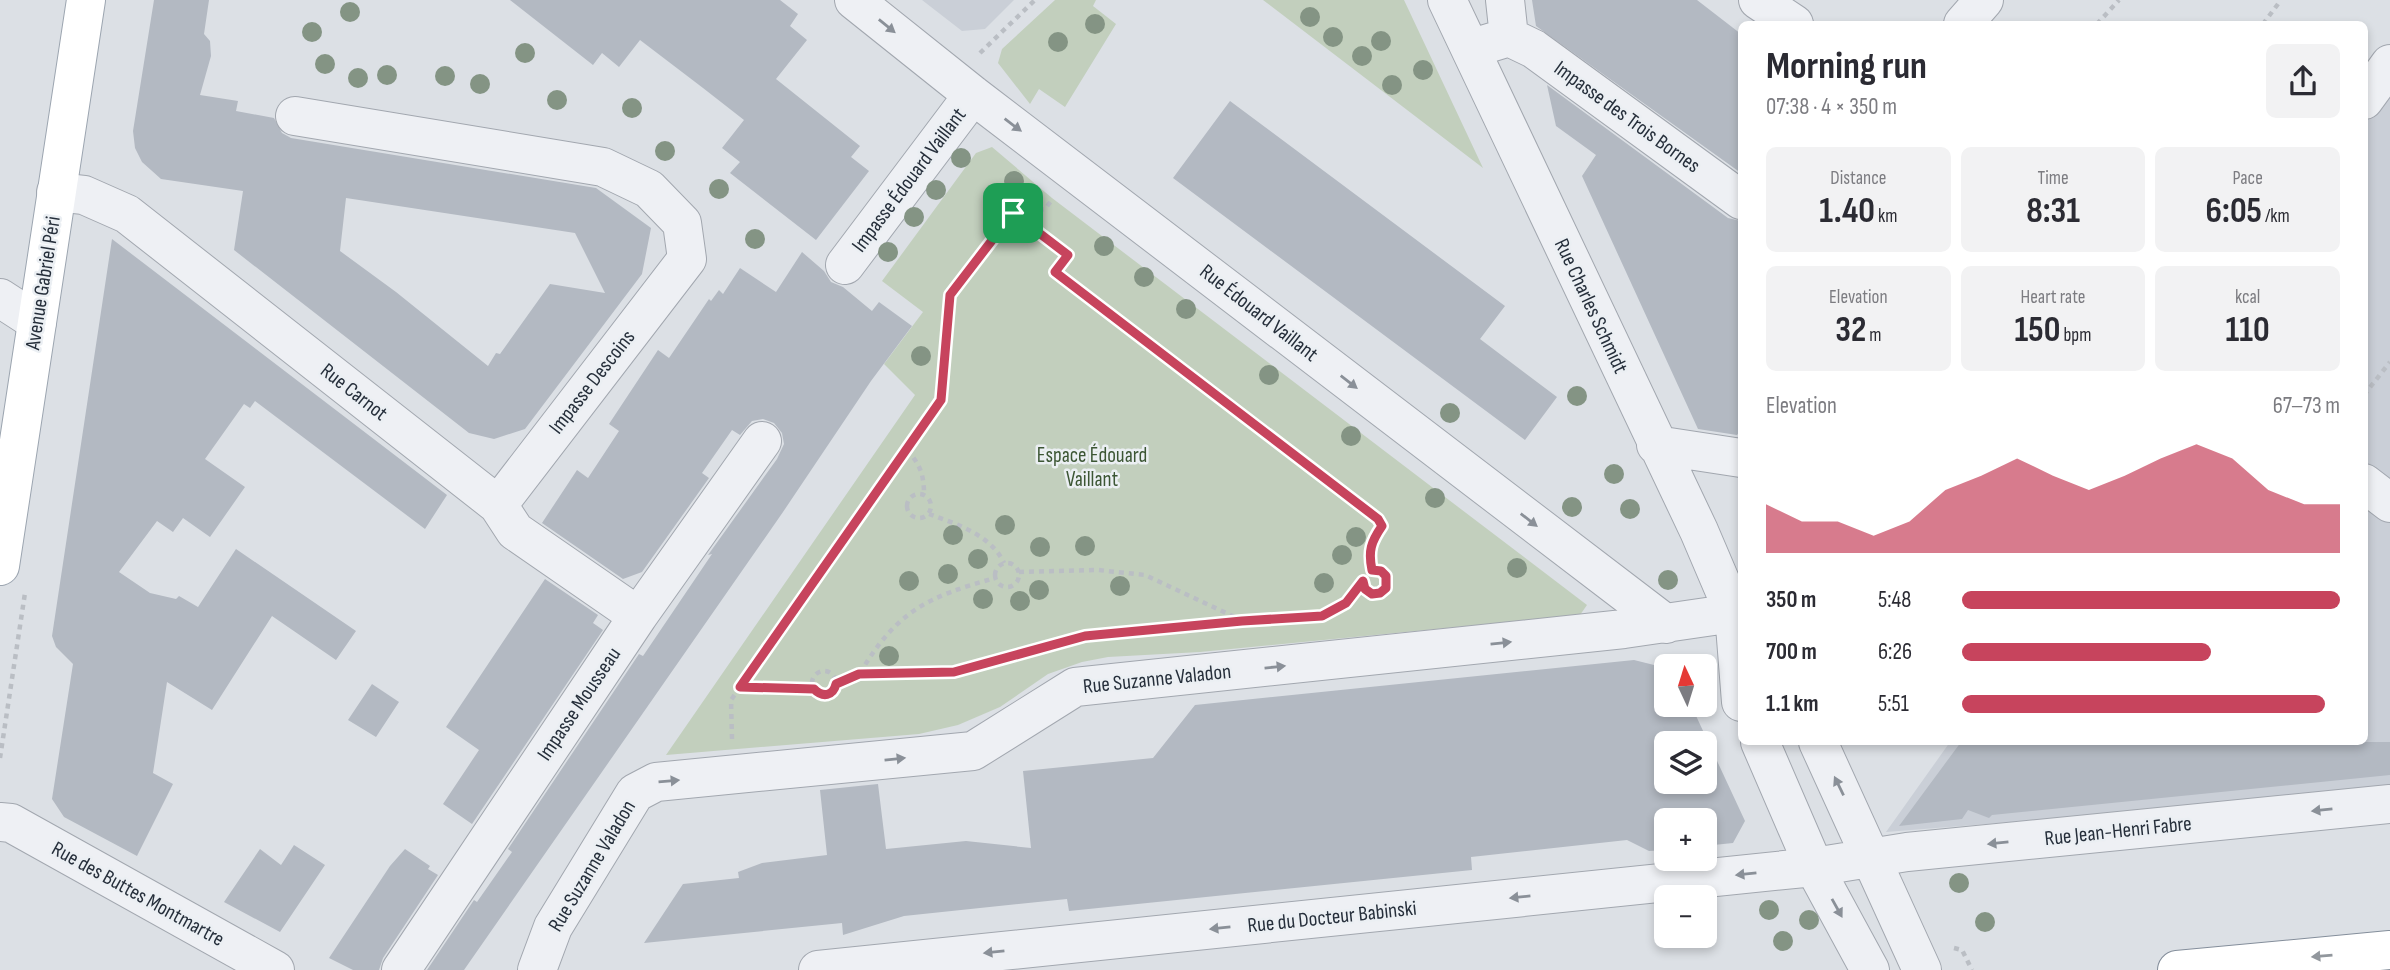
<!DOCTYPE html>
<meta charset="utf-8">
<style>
body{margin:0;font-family:"Sofia Sans Condensed",sans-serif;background:#f2f2f3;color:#2b2b33;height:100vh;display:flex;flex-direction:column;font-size:26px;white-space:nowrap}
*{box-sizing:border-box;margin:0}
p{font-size:23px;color:#7c7c81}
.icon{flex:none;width:38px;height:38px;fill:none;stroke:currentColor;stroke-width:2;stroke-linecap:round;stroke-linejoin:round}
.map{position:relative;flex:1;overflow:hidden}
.side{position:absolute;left:1738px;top:21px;width:630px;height:724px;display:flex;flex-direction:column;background:#fff;border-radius:10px;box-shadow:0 4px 10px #0003}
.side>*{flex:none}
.needle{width:46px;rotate:356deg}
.buttons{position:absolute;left:1654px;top:654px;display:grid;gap:14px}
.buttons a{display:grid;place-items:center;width:63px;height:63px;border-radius:10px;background:#fff;box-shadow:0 4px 10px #0003;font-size:35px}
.pin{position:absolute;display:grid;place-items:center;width:60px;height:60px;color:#fff;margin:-30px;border-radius:14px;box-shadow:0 4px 10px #0006}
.round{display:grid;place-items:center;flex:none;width:74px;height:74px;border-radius:10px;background:#f2f2f3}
.head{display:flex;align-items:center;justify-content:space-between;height:119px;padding:0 28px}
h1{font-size:38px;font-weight:700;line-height:52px}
.figures{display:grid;grid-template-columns:repeat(3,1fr);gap:10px;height:119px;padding:7px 28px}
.figures div{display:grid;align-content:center;border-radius:10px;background:#f2f2f3;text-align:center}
.figures b{font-size:35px;font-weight:700}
.figures small{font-size:19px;font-weight:400}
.figures p{font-size:19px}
.chart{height:196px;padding:14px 28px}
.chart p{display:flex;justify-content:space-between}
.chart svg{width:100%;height:126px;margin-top:7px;fill:#c7445d;opacity:.7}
ul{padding:0 28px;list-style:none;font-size:23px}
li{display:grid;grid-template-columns:112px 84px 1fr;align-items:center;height:52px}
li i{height:18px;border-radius:9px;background:#c7445d}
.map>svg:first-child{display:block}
.built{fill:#cacfd7}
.green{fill:#c2cfbd}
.building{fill:#b3b9c2;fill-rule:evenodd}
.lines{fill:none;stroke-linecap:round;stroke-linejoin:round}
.minor-casing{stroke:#a2a7af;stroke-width:40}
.major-casing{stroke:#9ca5b0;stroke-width:40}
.highway-casing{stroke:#848e9b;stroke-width:40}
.path{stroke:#babec4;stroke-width:4.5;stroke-dasharray:5 5;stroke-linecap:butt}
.minor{stroke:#eef0f4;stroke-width:38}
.major{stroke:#fff;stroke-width:38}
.highway{stroke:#fff;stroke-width:38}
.tree{fill:#849484}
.oneway{fill:#8a9098}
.oneway2{fill:#92979d}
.route-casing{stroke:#fff;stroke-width:14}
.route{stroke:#c7445d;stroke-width:9}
.labels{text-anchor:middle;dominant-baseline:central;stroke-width:5;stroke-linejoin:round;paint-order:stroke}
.street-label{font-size:21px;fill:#262f3b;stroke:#ebeff3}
.park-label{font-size:21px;fill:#3c5634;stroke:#ebeff3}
</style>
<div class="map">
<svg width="2390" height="970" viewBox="0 0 2390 970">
<rect width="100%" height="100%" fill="#dce0e5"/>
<path class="built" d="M922 0H1014L985 29 962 31Z
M2390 47V792L1886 832 1950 742H2364V85Z"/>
<path class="green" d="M1055 0H1096L1093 6 1116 24 1065 107 1039 89 1030 104 998 63 1002 49Z
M1263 0H1404L1483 168Z
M992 147 1052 198 1587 605 1580 615 1200 652 1108 657 1082 662 1048 674 1000 707 958 725 919 734 666 755 915 395 884 364 923 312 882 281 976 153Z"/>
<path class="building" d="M154 0H209L204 34 210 41 211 56 200 95 238 101 236 111 274 118 282 133 291 138 596 188 651 228 642 274 525 429 494 439 469 433 234 250 243 191 161 179 142 162 135 148 133 131ZM346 198 575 233 605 293 550 284 500 354 496 353 488 366 396 292 340 251Z
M510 0H780L798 14 790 26 807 40 776 79 860 146 851 157 869 171 816 240 730 173 740 162 722 148 744 120 703 88 640 40 619 67 602 53 593 65Z
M1532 0H1697L1741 34V173L1536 26Z
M1547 85 1728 218 1741 221V430L1737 435 1698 429 1582 176 1596 155 1556 126Z
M1230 101 1505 306 1480 339 1557 397 1525 440 1173 178Z
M112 239 447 495 425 529 255 401 250 408 244 404 205 459 245 487 210 537 183 518 173 532 157 521 119 572 150 593 176 599 179 596 198 607 236 549 356 631 336 660 272 616 212 710 167 682 153 773 173 784 137 856 64 817 52 799 73 664 56 647 52 636Z
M802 252 824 271 831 282 843 287 872 311 879 302 912 326 871 381 783 512 464 970H427L474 900 477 902 512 852 508 849 639 654 643 656 712 554 708 555 777 459 784 444 782 433 774 423 763 419 752 421 740 435 732 430 702 473 709 478 642 572 623 579 542 523 577 470 588 478 619 431 609 424 658 350 669 358 709 299 711 301 719 290 723 294 740 268 776 292Z
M545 579 598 615 593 623 603 630 472 824 443 804 479 750 446 727Z
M1634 660 1666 668V705H1691L1745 821 1733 843 1704 846V821H1666V850L1649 851 1627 840 1471 857 1472 870 1069 911 1067 899 904 916 843 935 842 923 644 943 683 884 739 878 738 872 762 863 827 855 820 790 878 784 886 849 966 841 1031 848 1023 771 1153 758 1195 705ZM1666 744H1704V782H1666Z
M372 684 399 702 376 737 348 720Z
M1961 742H2390V775L1992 815 1989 818 1968 810 1962 819 1899 826Z
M294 845 325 865 280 932 224 902 260 849 281 865Z
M405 849 430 866 428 869 438 875 383 958 379 970H353L329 958 390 866Z"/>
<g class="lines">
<defs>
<path id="minor" d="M854 0 973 95 1666 624
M1447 0 1699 531 1734 613 1741 702
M1758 0 1794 24
M1963 24 1984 0
M1509 37 1534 49 1741 200
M1486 44 1509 37 1505 0
M2364 100 2390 64
M295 116 603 167 649 189 682 223 687 259 498 505
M56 192 84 195 127 214 498 505 515 531 638 616
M845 265 973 95
M0 298 37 322
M1656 445 1741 458
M2364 483 2390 503
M1760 742 1814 867 1870 970
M1818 742 1922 970
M0 822 11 823 275 970
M401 970 638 616 762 441
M537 970 553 927 635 793 656 782 973 751 1075 687 1624 629 1734 613
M818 970 1814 867 1907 852 2390 804"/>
<path id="major" d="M0 566 86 0"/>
<path id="highway" d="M2177 970 2390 950"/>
</defs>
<use href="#minor" class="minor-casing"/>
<use href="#major" class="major-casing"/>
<use href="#highway" class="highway-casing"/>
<path class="path" d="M2097 24 2119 0
M2263 24 2281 0
M980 53 1035 0
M1013 213 1068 255 1055 272 1378 519 1382 526C1371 542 1368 551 1372 570
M2364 395 2390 362
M907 450C920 464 924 475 924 494
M907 506a12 12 0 1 1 24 0a12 12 0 1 1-24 0Z
M929 514C957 524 991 535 1004 563
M995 575a12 12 0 1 1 24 0a12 12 0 1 1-24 0Z
M1363 582a12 12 0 1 1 24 0a12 12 0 1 1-24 0Z
M1019 572 1098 570 1145 575 1241 620
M812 683a12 12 0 1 1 24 0a12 12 0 1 1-24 0Z
M860 673C897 611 927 597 995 578
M836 684 859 674 954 672 1085 636 1242 621 1322 616 1346 603 1363 581
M741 687 814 689
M732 739 731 700 941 400 950 295 1013 213 1045 209 1051 201
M0 758 25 593
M1954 948 1962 950 1972 970"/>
<use href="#minor" class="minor"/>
<use href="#major" class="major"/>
<use href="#highway" class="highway"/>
</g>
<g class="tree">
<circle cx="350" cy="12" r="10"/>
<circle cx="1310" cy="17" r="10"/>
<circle cx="1095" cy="24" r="10"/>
<circle cx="312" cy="32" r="10"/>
<circle cx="1333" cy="37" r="10"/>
<circle cx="1381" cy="41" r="10"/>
<circle cx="1058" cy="42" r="10"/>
<circle cx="525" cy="53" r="10"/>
<circle cx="1362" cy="56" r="10"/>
<circle cx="325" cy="64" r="10"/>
<circle cx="1423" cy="70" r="10"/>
<circle cx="387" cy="75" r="10"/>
<circle cx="445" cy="76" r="10"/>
<circle cx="358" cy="78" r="10"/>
<circle cx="480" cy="84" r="10"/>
<circle cx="1392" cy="85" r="10"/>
<circle cx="557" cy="100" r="10"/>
<circle cx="632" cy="108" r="10"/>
<circle cx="665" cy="151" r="10"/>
<circle cx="961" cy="158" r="10"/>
<circle cx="1014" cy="181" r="10"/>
<circle cx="719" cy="189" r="10"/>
<circle cx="936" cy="190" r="10"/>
<circle cx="914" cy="217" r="10"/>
<circle cx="755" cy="239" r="10"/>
<circle cx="1104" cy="246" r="10"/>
<circle cx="888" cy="252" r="10"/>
<circle cx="1144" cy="277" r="10"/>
<circle cx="1186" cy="309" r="10"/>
<circle cx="921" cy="356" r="10"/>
<circle cx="1269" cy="375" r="10"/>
<circle cx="1577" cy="396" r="10"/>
<circle cx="1450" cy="413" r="10"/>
<circle cx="1351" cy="436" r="10"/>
<circle cx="1614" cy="474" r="10"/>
<circle cx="1435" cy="498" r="10"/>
<circle cx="1572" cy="507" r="10"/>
<circle cx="1630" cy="509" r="10"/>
<circle cx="1005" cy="525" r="10"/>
<circle cx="953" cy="535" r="10"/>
<circle cx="1356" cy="537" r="10"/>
<circle cx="1085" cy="546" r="10"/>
<circle cx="1040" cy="547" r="10"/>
<circle cx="1342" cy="555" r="10"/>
<circle cx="978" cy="559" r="10"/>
<circle cx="1517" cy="568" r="10"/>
<circle cx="948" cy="574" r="10"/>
<circle cx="1668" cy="580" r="10"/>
<circle cx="909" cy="581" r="10"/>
<circle cx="1324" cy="583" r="10"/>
<circle cx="1120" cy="586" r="10"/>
<circle cx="1039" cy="590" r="10"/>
<circle cx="983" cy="599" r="10"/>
<circle cx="1020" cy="601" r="10"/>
<circle cx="889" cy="656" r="10"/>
<circle cx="1959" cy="883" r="10"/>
<circle cx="1769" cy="910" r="10"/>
<circle cx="1809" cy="920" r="10"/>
<circle cx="1985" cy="922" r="10"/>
<circle cx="1783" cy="941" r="10"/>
</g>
<defs><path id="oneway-solid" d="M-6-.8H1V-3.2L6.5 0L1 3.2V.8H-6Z" transform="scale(1.75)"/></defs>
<g class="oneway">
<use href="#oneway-solid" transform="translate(887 26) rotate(39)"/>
<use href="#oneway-solid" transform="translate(1013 125) rotate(37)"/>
<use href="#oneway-solid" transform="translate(1349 382) rotate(38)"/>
<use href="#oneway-solid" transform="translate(1529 520) rotate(38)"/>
<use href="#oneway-solid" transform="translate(1501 643) rotate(-6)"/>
<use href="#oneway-solid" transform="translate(1275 667) rotate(-6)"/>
<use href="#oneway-solid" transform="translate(895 759) rotate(-6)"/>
<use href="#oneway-solid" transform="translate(669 781) rotate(-5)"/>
<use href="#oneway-solid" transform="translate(1839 786) rotate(-116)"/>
<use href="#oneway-solid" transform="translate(2322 810) rotate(174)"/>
<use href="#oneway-solid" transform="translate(1998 843) rotate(174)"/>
<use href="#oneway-solid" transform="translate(1746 874) rotate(174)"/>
<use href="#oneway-solid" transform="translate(1520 897) rotate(174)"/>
<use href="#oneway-solid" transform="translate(1837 908) rotate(61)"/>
<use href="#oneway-solid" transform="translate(1220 928) rotate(174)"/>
<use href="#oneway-solid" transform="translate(994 952) rotate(174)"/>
</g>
<use class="oneway2" href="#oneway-solid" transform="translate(2322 956) rotate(175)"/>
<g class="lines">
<defs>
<path id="route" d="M1013 213 1068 255 1055 272 1378 519 1382 526C1371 542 1368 551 1372 570L1381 571 1386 576V588L1380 593 1372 594 1365 589 1363 581 1346 603 1322 616 1242 621 1085 636 954 672 859 674 836 684C833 696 823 698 814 689L740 687 941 400 950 295Z"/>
</defs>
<use href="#route" class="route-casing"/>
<use href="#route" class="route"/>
</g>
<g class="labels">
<g class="street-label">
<text transform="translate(1627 117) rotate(36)">Impasse des Trois Bornes</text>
<text transform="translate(909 180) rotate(-53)">Impasse Édouard Vaillant</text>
<text transform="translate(43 283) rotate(-81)">Avenue Gabriel Péri</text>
<text transform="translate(1591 306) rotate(65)">Rue Charles Schmidt</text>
<text transform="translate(1259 313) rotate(38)">Rue Édouard Vaillant</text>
<text transform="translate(592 382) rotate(-52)">Impasse Descoins</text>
<text transform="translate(354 392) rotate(38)">Rue Carnot</text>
<text transform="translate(1157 679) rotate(-6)">Rue Suzanne Valadon</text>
<text transform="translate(579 704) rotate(-56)">Impasse Mousseau</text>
<text transform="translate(2118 831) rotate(-6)">Rue Jean-Henri Fabre</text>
<text transform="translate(592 866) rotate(-59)">Rue Suzanne Valadon</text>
<text transform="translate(138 894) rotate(29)">Rue des Buttes Montmartre</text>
<text transform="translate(1332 917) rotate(-6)">Rue du Docteur Babinski</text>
</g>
<g class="park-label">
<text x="1092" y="455">Espace Édouard<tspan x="1092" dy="24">Vaillant</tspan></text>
</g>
</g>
</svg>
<div class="buttons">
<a><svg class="needle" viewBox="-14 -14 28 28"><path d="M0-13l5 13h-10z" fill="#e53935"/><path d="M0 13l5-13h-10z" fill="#7c7c81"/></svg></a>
<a><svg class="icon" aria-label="layers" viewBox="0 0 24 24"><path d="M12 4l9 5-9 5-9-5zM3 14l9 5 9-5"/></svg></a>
<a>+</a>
<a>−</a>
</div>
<div class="pin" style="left:1013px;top:213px;background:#1e9e55"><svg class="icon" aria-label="arrive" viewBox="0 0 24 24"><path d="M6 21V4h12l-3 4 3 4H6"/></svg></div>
<section class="side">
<div class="head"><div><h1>Morning run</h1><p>07:38 · 4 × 350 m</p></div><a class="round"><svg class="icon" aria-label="share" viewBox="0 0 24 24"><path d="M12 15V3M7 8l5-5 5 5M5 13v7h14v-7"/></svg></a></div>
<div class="figures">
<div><p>Distance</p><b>1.40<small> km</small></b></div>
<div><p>Time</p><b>8:31</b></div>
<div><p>Pace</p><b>6:05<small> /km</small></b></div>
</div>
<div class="figures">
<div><p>Elevation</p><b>32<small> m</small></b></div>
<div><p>Heart rate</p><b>150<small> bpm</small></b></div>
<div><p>kcal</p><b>110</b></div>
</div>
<div class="chart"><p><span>Elevation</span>67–73 m</p>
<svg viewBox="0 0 160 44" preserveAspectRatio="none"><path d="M0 44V27L10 33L20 33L30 38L40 33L50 22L60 17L70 11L80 17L90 22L100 17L110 11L120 6L130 11L140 22L150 27L160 27V44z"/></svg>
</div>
<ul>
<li><b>350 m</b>5:48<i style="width:100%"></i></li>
<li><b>700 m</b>6:26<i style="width:66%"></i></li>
<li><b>1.1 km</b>5:51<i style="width:96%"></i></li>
</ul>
</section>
</div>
